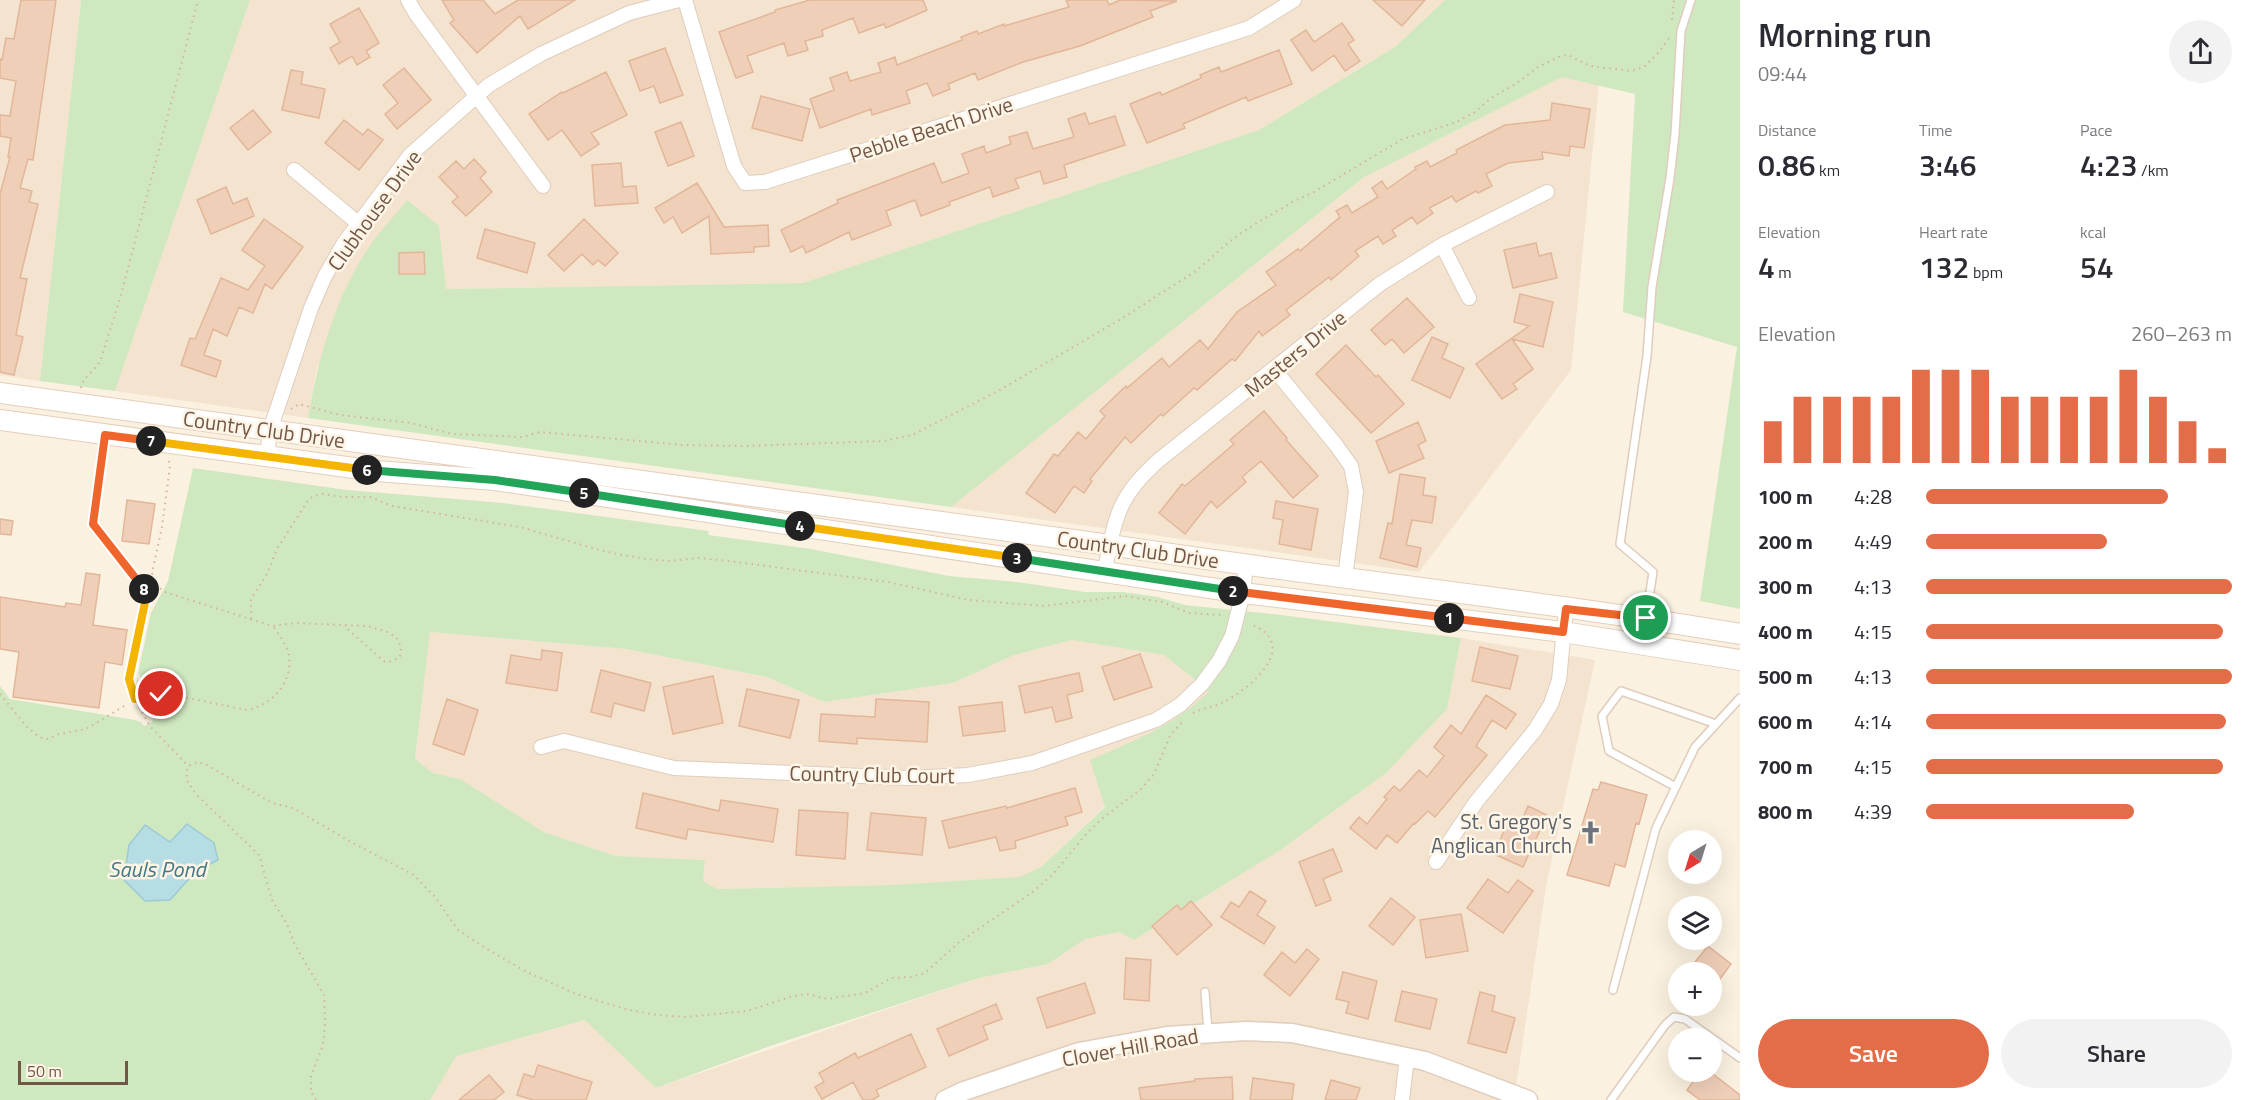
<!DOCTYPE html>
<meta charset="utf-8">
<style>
body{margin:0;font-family:"Titillium Web",sans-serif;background:#f2f2f3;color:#2b2b33;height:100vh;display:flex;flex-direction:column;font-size:22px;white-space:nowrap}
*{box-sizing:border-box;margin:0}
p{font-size:20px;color:#7c7c81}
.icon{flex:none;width:33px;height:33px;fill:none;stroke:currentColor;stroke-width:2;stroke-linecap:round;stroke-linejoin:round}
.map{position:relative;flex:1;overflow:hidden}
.panel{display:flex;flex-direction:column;background:#fff;width:510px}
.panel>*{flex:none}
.needle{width:39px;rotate:218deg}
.buttons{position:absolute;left:1668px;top:830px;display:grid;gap:12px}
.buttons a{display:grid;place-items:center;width:54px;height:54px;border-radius:50%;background:#fff;box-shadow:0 6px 24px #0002;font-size:30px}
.scale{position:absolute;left:18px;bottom:15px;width:110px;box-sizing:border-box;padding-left:6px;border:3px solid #715748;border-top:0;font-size:16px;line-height:21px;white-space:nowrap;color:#715748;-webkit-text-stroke:4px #fff5e6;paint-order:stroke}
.pin{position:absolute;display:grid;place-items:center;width:51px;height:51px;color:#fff;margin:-26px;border:3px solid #fff;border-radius:50%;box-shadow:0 2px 6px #0007}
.km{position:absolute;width:30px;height:30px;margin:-15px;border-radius:50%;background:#222;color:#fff;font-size:16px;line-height:30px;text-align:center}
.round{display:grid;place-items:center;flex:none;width:63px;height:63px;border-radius:32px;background:#f2f2f3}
.summary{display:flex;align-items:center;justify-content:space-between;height:102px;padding:0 18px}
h1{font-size:33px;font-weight:600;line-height:45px}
.metrics{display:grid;grid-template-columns:repeat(3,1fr);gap:9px;height:102px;padding:6px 18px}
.metrics div{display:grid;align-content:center}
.metrics b{font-size:30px;font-weight:600}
.metrics small{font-size:16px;font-weight:400}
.metrics p{font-size:16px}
.chart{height:168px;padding:12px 18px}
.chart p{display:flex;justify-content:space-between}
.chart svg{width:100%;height:108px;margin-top:6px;stroke:#e36d48;stroke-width:6}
.button{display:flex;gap:12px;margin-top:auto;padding:12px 18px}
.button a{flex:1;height:69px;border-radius:36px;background:#e36d48;color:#fff;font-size:24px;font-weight:600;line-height:69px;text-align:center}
.button a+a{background:#f2f2f3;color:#2b2b33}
ul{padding:0 18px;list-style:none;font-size:20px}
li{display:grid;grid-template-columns:96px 72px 1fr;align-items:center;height:45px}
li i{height:15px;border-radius:8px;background:#e36d48}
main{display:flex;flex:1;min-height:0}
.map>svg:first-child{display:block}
.residential{fill:#f3e3cf}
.green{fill:#cfe8c0;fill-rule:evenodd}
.water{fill:#b6dce4;stroke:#9ccbd5;stroke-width:1.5}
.building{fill:#f0cfb9;stroke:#e2b699;stroke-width:1.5}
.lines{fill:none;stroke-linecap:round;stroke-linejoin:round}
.service-casing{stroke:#dfcdbd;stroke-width:10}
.minor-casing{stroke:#dfcdbd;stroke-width:16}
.tertiary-casing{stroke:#dfcdbd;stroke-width:21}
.secondary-casing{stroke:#e4cebb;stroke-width:22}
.path{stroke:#d4b39c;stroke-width:2;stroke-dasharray:1.5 4.5;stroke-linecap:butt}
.service{stroke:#fff;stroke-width:7}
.minor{stroke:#fff;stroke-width:14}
.tertiary{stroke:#fff;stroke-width:18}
.secondary{stroke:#fff;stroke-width:20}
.split-1-casing{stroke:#fff;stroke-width:12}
.split-2-casing{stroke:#fff;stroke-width:12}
.split-3-casing{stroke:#fff;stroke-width:12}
.split-4-casing{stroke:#fff;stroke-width:12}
.split-5-casing{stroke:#fff;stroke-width:12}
.split-6-casing{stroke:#fff;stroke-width:12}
.split-7-casing{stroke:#fff;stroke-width:12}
.split-8-casing{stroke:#fff;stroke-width:12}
.split-9-casing{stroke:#fff;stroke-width:12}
.split-1{stroke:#f0652b;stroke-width:8}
.split-2{stroke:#f0652b;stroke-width:8}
.split-3{stroke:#22a559;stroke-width:8}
.split-4{stroke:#f5b400;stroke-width:8}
.split-5{stroke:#22a559;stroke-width:8}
.split-6{stroke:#22a559;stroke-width:8}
.split-7{stroke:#f5b400;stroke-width:8}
.split-8{stroke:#f0652b;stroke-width:8}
.split-9{stroke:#f5b400;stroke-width:8}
.labels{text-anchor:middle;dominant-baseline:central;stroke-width:5;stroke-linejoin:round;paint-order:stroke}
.street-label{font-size:21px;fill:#715748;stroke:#fff5e6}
.worship-label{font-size:21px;fill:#5b616d;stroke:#fff5e6;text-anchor:end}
.water-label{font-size:22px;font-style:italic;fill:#437985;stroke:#fff5e6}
</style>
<main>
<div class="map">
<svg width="1740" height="1100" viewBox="0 0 1740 1100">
<rect width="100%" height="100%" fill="#fbf1e0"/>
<path class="residential" d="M0 0H81L40 381 0 375Z
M250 0H1445L1395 47 1259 130 803 283 446 289 439 226 317 367 308 418 115 391Z
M1562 77 1599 85 1571 370 1419 572 951 507 1364 177Z
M430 632 626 649 767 677 824 702 953 683 1014 655 1072 640 1164 655 1209 691 1192 708 1156 731 1105 806 1041 867 1020 877 891 885 717 889 703 881 705 860 616 856 544 832 460 779 433 773 415 759Z
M1461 638 1595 660 1546 886 1514 1100H430L455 1056 586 1020 656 1088 979 978 1048 964 1084 939 1119 932 1134 940 1279 851 1386 773 1447 709Z"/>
<path class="green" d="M81 0H250L115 391 40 381Z
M1445 0H1740V609L1700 601 1737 347 1623 312 1635 94 1562 77 1364 177 951 507 308 418C318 359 335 297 369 247 380 230 395 216 407 200L439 226 446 289 803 283 1259 130 1395 47Z
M193 468 347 490 503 503 709 531 708 535 811 549 949 576 1017 582 1085 592H1123L1158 597 1185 605 1273 614 1461 638 1447 709 1386 773 1279 851 1134 940 1119 932 1085 939 1048 964 979 978 773 1045 656 1088 585 1020 456 1056 430 1100H0V686L10 699 135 720 141 722 144 726 152 722 161 700 148 688 138 673 151 613 168 581ZM430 632 626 649 767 677 824 702 953 683 1014 655 1072 640 1164 655 1209 691C1174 726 1135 740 1090 760L1105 807 1041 867 1020 877 891 885 717 889 703 881 705 860 616 856 544 832 460 779 433 773 415 759Z"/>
<path class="water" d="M187 824 214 843 218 860 196 871 170 900 145 901 124 880 129 845 145 825 170 842Z"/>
<path class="building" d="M21 0H56L33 160 28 159 20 188 32 191 29 202 38 204 20 278 27 279 16 335 23 337 14 375 0 372V194L10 157H8L11 138 0 136V115L10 116 16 81 0 78V59L2 60 6 38 14 39Z
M442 0H483L495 14 518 0H575L528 29 520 16 477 53 450 23 454 20Z
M810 0H923L927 10 886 28 884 24 859 33 853 18 822 30 823 36 805 41 808 50 788 56 784 43 747 56 753 72 736 78 719 32 775 12V10Z
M1066 0H1107L1109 5 1120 0 1177 1 1150 11 1153 17 1080 46 1023 62 978 80 975 73 948 84 950 89 933 96 927 83 906 91 910 103 872 115 871 109 820 128 810 99 834 90 830 78 847 72 850 81 881 72 878 63 895 57 897 65 962 40 961 37 977 31 978 34 1004 24V26L1069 7Z
M1373 0H1425L1402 26Z
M359 8 379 43 366 51 370 57 357 65 352 56 339 64 330 48 340 42 330 24Z
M1342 23 1354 40 1348 44 1360 61 1345 71 1334 55 1312 71 1291 40 1306 30 1314 42Z
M665 48 683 95 660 103 654 86 640 91 629 61Z
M1279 50 1292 84 1248 101 1246 97 1183 124 1185 128 1147 143 1130 104 1160 92 1162 95 1201 78 1200 75 1219 67 1221 72Z
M404 68 431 100 397 129 385 114 398 103 383 85Z
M291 70 303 72 301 84 325 89 319 118 282 110Z
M606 72 627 115 591 133 599 144 581 156 562 130 548 140 529 114 562 92 563 93Z
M761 96 810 109 802 141 752 128Z
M1552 103 1590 109 1584 148 1570 146 1569 156 1542 152 1543 159 1508 163 1486 174 1492 186 1478 193 1476 191 1456 202 1452 196 1429 208 1433 213 1417 224 1412 217 1392 230 1396 236 1383 244 1378 236 1355 251 1359 256 1331 280 1329 277 1286 310 1290 315 1262 336 1259 331 1235 361 1232 359 1197 390 1194 388 1163 416 1161 414 1131 443 1125 437 1090 479 1092 481 1084 493 1074 486 1055 513 1026 493 1054 454 1058 456 1078 432 1086 439 1105 416 1100 411 1126 386 1127 388 1162 358 1169 367 1200 340 1208 349 1237 312 1276 285 1266 272 1298 249 1300 251 1340 217 1336 211 1347 205 1352 213 1378 197 1372 188 1382 181 1387 189 1416 169 1415 167 1427 161 1430 167 1457 153 1456 150 1505 125 1550 120Z
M253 110 271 132 248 150 230 128Z
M1085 113 1089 124 1115 116 1125 145 1064 165 1067 177 1044 184 1040 171 1015 179 1019 188 993 197 990 187 949 202 950 205 921 216 915 200 886 211 891 225 852 240 849 232 806 253 803 246 791 252 781 230 838 203 837 200 934 163 942 183 969 173 962 154 984 146 986 153 1011 144 1009 137 1027 132 1033 149 1074 137 1068 119Z
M344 120 363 135 368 129 383 140 359 170 325 143Z
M681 122 694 156 668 166 655 132Z
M474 159 486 172 480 178 492 192 466 216 452 202 458 197 439 177 456 161 464 169Z
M621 163 623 187 636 186 638 203 595 206 592 165Z
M697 183 724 227 768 225 769 246 754 247V252L711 254 709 216 682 233 673 217 664 223 655 208Z
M226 187 233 204 247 198 254 216 211 234 197 200Z
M264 219 303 247 272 289 265 284 253 313 239 307 227 336 213 329 204 355 221 361 216 377 181 365 190 338 195 339 221 278 248 290 265 266 242 250Z
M584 219 618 253 605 266 598 260 593 265 582 254 564 271 548 255Z
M485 229 535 243 527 273 477 258Z
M1536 243 1539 256 1551 253 1557 278 1513 288 1504 250Z
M424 252 425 274H399V253Z
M1520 294 1553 302 1543 347 1512 339 1533 369 1513 384 1517 389 1502 399 1476 364 1529 326 1514 322Z
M1407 298 1434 327 1404 353 1392 339 1385 345 1371 330Z
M1432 337 1448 344 1442 358 1464 368 1450 398 1412 380Z
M1346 345 1376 377 1378 375 1404 404 1371 433 1316 374Z
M1264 411 1287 438 1286 440 1318 476 1293 498 1261 461 1242 477 1246 482 1217 508 1211 501 1185 534 1159 513 1182 484 1185 486 1234 444 1230 440Z
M1418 422 1426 441 1418 445 1424 458 1389 473 1376 441Z
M1400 474 1425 478 1423 495 1436 497 1432 523 1412 520 1406 545 1421 548 1417 567 1380 558 1388 523 1392 524Z
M127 500 155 504 149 544 122 541Z
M1276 501 1318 509 1311 550 1279 544 1283 520 1273 518Z
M0 519 13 521 11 535 0 534Z
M86 573 100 575 93 625 127 630 122 665 105 662 99 708 13 697 19 652 0 649V597L65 607 66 603 81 605Z
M1480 647 1518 656 1510 689 1472 681Z
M542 650 562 653 557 691 506 683 511 655 541 660Z
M1140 654 1152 687 1114 700 1102 667Z
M601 670 651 683 644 711 614 703 611 717 591 712Z
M1079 673 1083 691 1067 695 1072 718 1056 722 1052 707 1025 713 1019 686Z
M713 676 723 723 673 734 663 687Z
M747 689 799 700 790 738 739 726Z
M1486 695 1516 714 1506 729 1492 720 1476 746 1487 755 1435 817 1428 811 1415 824 1414 823 1397 843 1387 835 1376 849 1350 828 1359 817 1367 824 1387 799 1384 797 1394 786 1400 791 1419 770 1427 777 1444 756 1434 747 1451 725 1461 734Z
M447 699 478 710 464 755 433 744Z
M876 699 929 702 927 742 857 738V744L819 741 821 714 875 717Z
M1002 702 1005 731 963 736 959 707Z
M1601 782 1647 795 1639 824 1636 823 1625 867 1615 864 1609 886 1567 875 1593 789 1598 790Z
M1075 788 1082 812 1065 817 1068 825 1015 841 1016 848 1000 851 996 837 949 848 942 821 1006 806 1007 808Z
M643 793 719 811 721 800 778 809 773 842 688 829 686 839 636 828Z
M1528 806 1547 815 1523 867 1494 854 1510 817 1521 822Z
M799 810 848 813 845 859 796 855Z
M871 813 926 818 922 855 867 850Z
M1333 849 1342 871 1323 879 1331 900 1316 906 1299 862Z
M1488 879 1508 893 1518 880 1533 891 1503 933 1467 908Z
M1250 891 1266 901 1257 915 1275 927 1264 944 1221 917 1231 902 1239 907Z
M1391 898 1415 917 1393 945 1369 926Z
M1191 901 1212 925 1177 955 1152 926 1177 905 1181 910Z
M1461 914 1468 951 1426 958 1420 920Z
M1708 946 1731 964 1712 990V972H1687Z
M1307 949 1319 959 1290 996 1264 975 1282 952 1295 963Z
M1126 958 1151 960 1149 1001 1124 999Z
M1343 972 1377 981 1368 1019 1346 1013 1349 1002 1336 999Z
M1085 983 1095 1013 1047 1028 1037 998Z
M1402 991 1437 999 1430 1029 1395 1021Z
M1480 992 1495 996 1492 1011 1515 1018 1506 1053 1468 1043Z
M996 1004 1002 1019 983 1026 988 1039 949 1056 937 1029Z
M911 1034 926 1067 876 1090 879 1096 872 1100H863L853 1082 822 1099 815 1087 824 1082 819 1073 855 1053 858 1058Z
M538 1065 592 1082 586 1100H533L517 1095 524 1074 534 1077Z
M1701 1071H1709L1740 1095V1100H1700L1687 1090Z
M489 1075 504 1092 494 1100H459Z
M1232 1077 1233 1100H1141L1139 1088 1195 1081V1079Z
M1253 1078 1294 1084 1292 1100H1250Z
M1331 1080 1360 1088 1356 1100H1325Z"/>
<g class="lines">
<defs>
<path id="service" d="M105 435 93 524 147 593 129 679 135 699
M1646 618 1653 572 1620 544 1647 356 1652 287 1670 178 1675 134 1681 31 1691 0
M1676 787 1609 751 1602 716 1621 691 1716 724
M1613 990 1656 828 1695 747 1740 698
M1205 992 1208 1031
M1611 1100 1665 1025 1674 1017 1685 1019 1740 1058"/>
<path id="minor" d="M408 0 416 14 543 186
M685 0 734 166 745 183 765 182 1249 28 1294 0
M294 170 359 224
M1442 245 1469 298
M1274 369 1336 445 1351 466 1356 492 1345 578
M267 457 270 430 311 308 325 276 344 243 410 155 489 85 541 54 629 13 679 0
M1105 570C1115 517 1118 496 1159 460L1380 284 1442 245 1547 192
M541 747 564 741 674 768 909 778 968 775 1032 763 1156 720 1180 705 1202 684 1219 661 1232 636 1243 593 1246 565
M1436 862 1476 802 1535 730 1551 704 1559 680 1566 609
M1402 1100 1407 1057"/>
<path id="tertiary" d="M945 1100 964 1091 1079 1052 1167 1036 1246 1031 1292 1033 1425 1061 1528 1100"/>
<path id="secondary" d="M0 393 1110 545C1319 577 1531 599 1740 634
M0 420 376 471 495 480 1243 593 1563 632 1740 660"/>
</defs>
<use href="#service" class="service-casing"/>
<use href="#minor" class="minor-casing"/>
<use href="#tertiary" class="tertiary-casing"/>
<use href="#secondary" class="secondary-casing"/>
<path class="path" d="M1672 20 1674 0
M81 388C83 376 96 371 101 359L121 295 198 0
M291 409 299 404 340 415 411 423 452 434 523 437 540 432 683 445 745 446 884 441 912 435 998 391 1121 319 1196 271 1229 242 1247 229 1294 201 1312 193 1403 139 1457 122 1475 112 1491 98 1514 85 1538 67 1561 56 1568 55 1590 66 1631 71 1644 67 1657 54 1670 37
M169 461 170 466 162 527 152 573 155 585 165 592 272 626 295 623 367 626 385 631 396 637 401 647 400 656 393 661 385 662 344 626
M251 619V599L267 574 277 549 307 502 313 496 323 494 343 497H370L392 506 520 527 607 552 646 559 668 561 698 558 729 561 888 582 969 600 1044 606 1125 596 1162 602 1189 613 1222 615
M0 694 26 726 39 737 48 739 59 734 86 729 126 705
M145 697 161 694 173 695 247 710C272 705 293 683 289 655 287 645 279 635 273 626
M139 707 150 726 188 766
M1193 713C1203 708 1214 707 1224 702 1252 687 1302 644 1250 624
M316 1100 311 1092V1076L323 1045 325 1024 324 995 295 945 287 924 272 900 259 855 198 796C189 785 184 780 188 766L198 762 207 765 272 803 293 808 351 842 414 875 435 897 458 930 487 949 527 972 576 994 629 1010 657 1015 685 1017 747 1011 793 996 807 994 827 999 865 993 891 978 911 977 925 973 958 943 1034 891 1054 873 1087 833 1104 817 1141 789 1154 774 1170 736 1182 722"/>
<use href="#service" class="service"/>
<use href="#minor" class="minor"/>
<use href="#tertiary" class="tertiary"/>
<use href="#secondary" class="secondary"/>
</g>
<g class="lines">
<defs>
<path id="split-1" d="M1449 618 1563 632 1566 609 1646 618"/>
<path id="split-2" d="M1233 591 1449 618"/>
<path id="split-3" d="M1017 558 1233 591"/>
<path id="split-4" d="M800 526 1017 558"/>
<path id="split-5" d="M584 493 800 526"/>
<path id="split-6" d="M367 470 495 480 584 493"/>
<path id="split-7" d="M151 441 367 470"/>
<path id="split-8" d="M144 589 93 524 105 435 151 441"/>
<path id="split-9" d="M144 589 147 593 129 679 135 699 161 694"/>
</defs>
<use href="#split-1" class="split-1-casing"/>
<use href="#split-2" class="split-2-casing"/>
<use href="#split-3" class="split-3-casing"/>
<use href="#split-4" class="split-4-casing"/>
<use href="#split-5" class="split-5-casing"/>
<use href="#split-6" class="split-6-casing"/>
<use href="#split-7" class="split-7-casing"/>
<use href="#split-8" class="split-8-casing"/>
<use href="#split-9" class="split-9-casing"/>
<use href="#split-1" class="split-1"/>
<use href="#split-2" class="split-2"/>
<use href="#split-3" class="split-3"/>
<use href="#split-4" class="split-4"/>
<use href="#split-5" class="split-5"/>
<use href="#split-6" class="split-6"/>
<use href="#split-7" class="split-7"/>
<use href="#split-8" class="split-8"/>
<use href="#split-9" class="split-9"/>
</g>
<defs>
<symbol id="church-bare" viewBox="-9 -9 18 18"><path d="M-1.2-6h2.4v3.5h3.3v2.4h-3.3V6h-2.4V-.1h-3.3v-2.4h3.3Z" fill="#6b7280" stroke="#fff5e6" stroke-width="2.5" paint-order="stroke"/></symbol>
</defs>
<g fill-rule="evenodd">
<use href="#church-bare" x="1574" y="816" width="33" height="33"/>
</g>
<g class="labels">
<g class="street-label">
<text transform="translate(931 129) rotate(-18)">Pebble Beach Drive</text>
<text transform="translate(374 210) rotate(-54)">Clubhouse Drive</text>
<text transform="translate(1295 353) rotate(-39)">Masters Drive</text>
<text transform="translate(264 429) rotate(8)">Country Club Drive</text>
<text transform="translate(1138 549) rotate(8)">Country Club Drive</text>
<text transform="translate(872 774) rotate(1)">Country Club Court</text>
<text transform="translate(1130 1047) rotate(-10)">Clover Hill Road</text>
</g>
<g class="worship-label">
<text x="1572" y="821">St. Gregory's<tspan x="1572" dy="24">Anglican Church</tspan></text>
</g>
<g class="water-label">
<text x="157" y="869">Sauls Pond</text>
</g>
</g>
</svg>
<div class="buttons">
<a><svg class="needle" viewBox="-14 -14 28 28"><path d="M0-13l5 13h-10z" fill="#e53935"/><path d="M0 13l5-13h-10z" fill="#7c7c81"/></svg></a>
<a><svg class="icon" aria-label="layers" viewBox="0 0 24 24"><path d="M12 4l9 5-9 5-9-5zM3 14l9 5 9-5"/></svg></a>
<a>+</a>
<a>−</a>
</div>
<div class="scale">50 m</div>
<div class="pin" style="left:1646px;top:618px;background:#1e9e55"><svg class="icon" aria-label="arrive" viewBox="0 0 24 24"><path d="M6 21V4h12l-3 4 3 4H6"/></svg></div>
<div class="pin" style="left:161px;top:694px;background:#d93025"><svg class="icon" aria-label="check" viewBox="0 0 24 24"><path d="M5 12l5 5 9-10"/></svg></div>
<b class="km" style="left:1449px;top:618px">1</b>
<b class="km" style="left:1233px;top:591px">2</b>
<b class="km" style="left:1017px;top:558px">3</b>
<b class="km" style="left:800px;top:526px">4</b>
<b class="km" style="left:584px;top:493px">5</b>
<b class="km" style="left:367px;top:470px">6</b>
<b class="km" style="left:151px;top:441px">7</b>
<b class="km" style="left:144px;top:589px">8</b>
</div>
<section class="panel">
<div class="summary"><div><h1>Morning run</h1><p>09:44</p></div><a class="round"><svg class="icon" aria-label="share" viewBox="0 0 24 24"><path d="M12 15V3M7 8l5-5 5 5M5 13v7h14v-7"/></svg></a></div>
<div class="metrics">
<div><p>Distance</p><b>0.86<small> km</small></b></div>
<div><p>Time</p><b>3:46</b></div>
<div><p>Pace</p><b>4:23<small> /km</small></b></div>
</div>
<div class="metrics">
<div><p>Elevation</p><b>4<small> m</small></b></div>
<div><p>Heart rate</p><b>132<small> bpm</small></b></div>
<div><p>kcal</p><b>54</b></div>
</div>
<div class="chart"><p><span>Elevation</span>260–263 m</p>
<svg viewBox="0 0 160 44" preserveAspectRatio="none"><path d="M5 44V27M15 44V17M25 44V17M35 44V17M45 44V17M55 44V6M65 44V6M75 44V6M85 44V17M95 44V17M105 44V17M115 44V17M125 44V6M135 44V17M145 44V27M155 44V38"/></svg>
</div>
<ul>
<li><b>100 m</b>4:28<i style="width:79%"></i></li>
<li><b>200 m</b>4:49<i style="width:59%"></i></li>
<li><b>300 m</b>4:13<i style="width:100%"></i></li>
<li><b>400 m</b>4:15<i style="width:97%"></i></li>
<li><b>500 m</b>4:13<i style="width:100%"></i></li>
<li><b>600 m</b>4:14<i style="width:98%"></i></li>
<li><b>700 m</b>4:15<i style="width:97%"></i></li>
<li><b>800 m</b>4:39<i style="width:68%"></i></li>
</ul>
<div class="button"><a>Save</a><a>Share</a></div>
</section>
</main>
